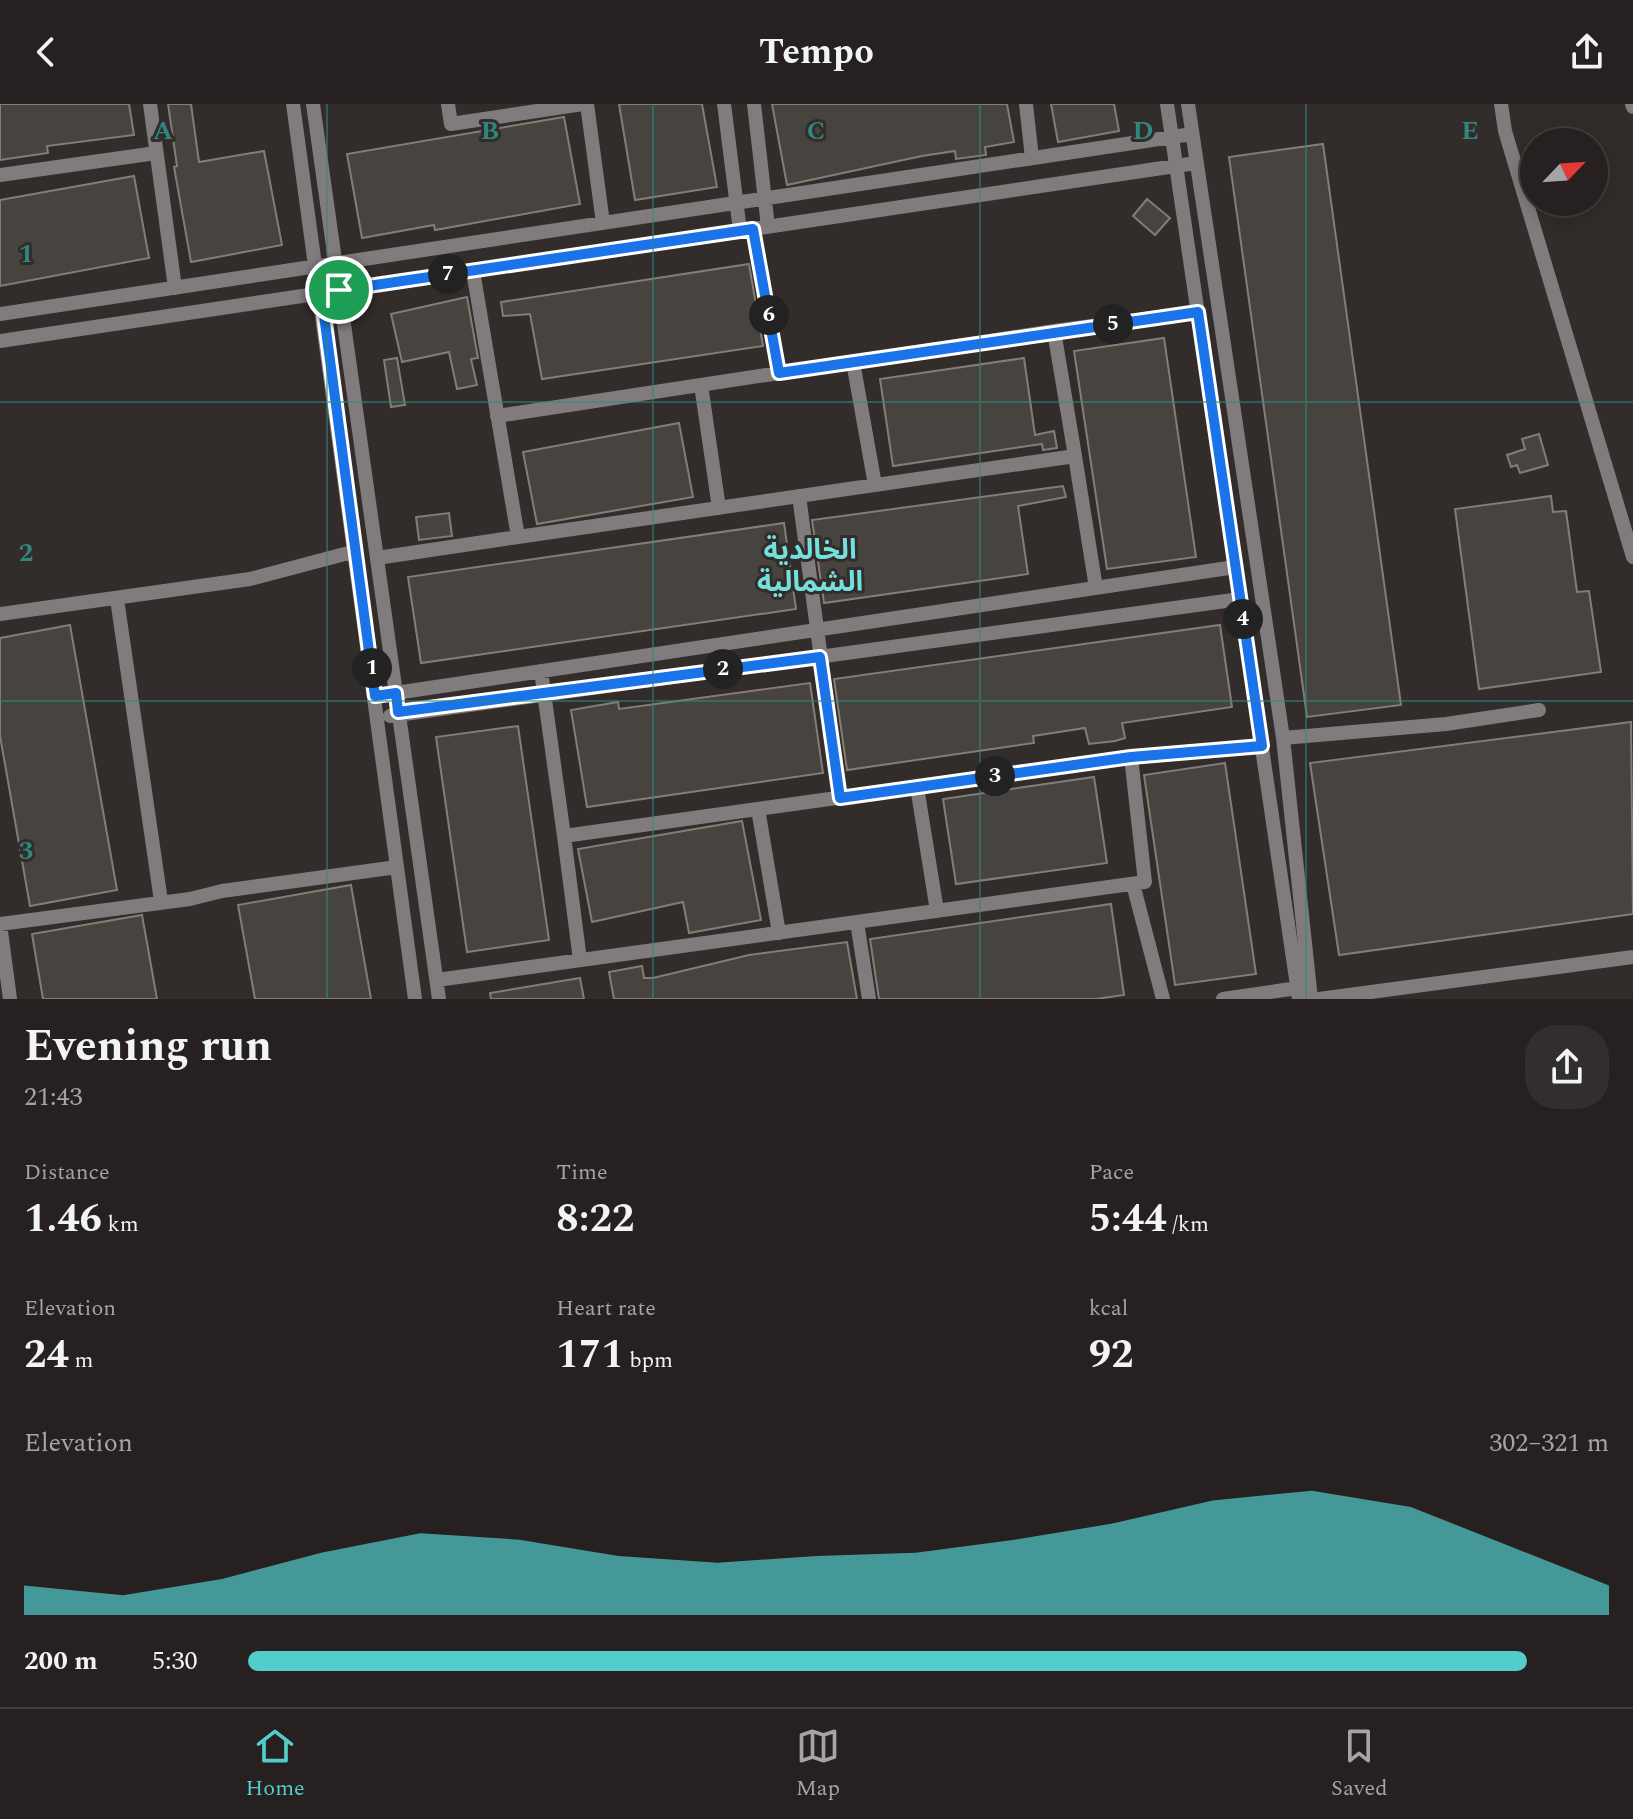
<!DOCTYPE html>
<meta charset="utf-8">
<style>
body{margin:0;font-family:Spectral,"Noto Sans Arabic",serif;background:#322e2d;color:#f1f3f6;height:100vh;display:flex;flex-direction:column;font-size:30px;white-space:nowrap}
*{box-sizing:border-box;margin:0}
p{font-size:26px;color:#a4a3a5}
.icon{flex:none;width:44px;height:44px;fill:none;stroke:currentColor;stroke-width:2;stroke-linecap:round;stroke-linejoin:round}
.map{position:relative;height:895px;overflow:hidden}
.sheet{display:flex;flex-direction:column;background:#262120;flex:1}
.sheet>*{flex:none}
.needle{width:52px;rotate:65deg}
.fabs{position:absolute;left:1520px;top:24px;display:grid;gap:16px}
.fabs a{display:grid;place-items:center;width:88px;height:88px;border-radius:50%;background:#262120;box-shadow:0 4px 20px #0003,0 0 0 2px #423e3e;font-size:40px}
.pin{position:absolute;display:grid;place-items:center;width:68px;height:68px;color:#fff;margin:-34px;border:4px solid #fff;border-radius:50%;box-shadow:0 2px 8px #0007}
.km{position:absolute;width:40px;height:40px;margin:-20px;border-radius:50%;background:#222;color:#fff;font-size:22px;line-height:40px;text-align:center}
.round{display:grid;place-items:center;flex:none;width:84px;height:84px;border-radius:32px;background:#322e2d}
.summary{display:flex;align-items:center;justify-content:space-between;height:136px;padding:0 24px}
h1{font-size:44px;font-weight:700;line-height:60px}
.figures{display:grid;grid-template-columns:repeat(3,1fr);gap:12px;height:136px;padding:8px 24px}
.figures div{display:grid;align-content:center}
.figures b{font-size:40px;font-weight:700}
.figures small{font-size:22px;font-weight:400}
.figures p{font-size:22px}
.chart{height:224px;padding:16px 24px}
.chart p{display:flex;justify-content:space-between}
.chart svg{width:100%;height:144px;margin-top:8px;fill:#52cdcc;opacity:.7}
ul{padding:0 24px;list-style:none;font-size:26px}
li{display:grid;grid-template-columns:128px 96px 1fr;align-items:center;height:60px}
li i{height:20px;border-radius:10px;background:#52cdcc}
header{display:flex;justify-content:space-between;align-items:center;height:104px;padding:0 24px;background:#262120;font-size:36px;font-weight:700}
.dock{display:flex;justify-content:space-around;align-items:center;height:112px;border-top:2px solid #423e3e;background:#262120;font-size:22px;color:#a4a3a5}
.dock a{display:grid;justify-items:center;gap:4px}
.dock .active{color:#52cdcc}
.map>svg:first-child{display:block}
.building{fill:#47433e;stroke:#827d78;stroke-width:2}
.lines{fill:none;stroke-linecap:round;stroke-linejoin:round}
.minor{stroke:#807c7d;stroke-width:14}
.route-casing{stroke:#fff;stroke-width:16}
.route{stroke:#1a73e8;stroke-width:10}
.grid{fill:none;stroke:#308780;stroke-width:2;stroke-opacity:0.55}
.labels{text-anchor:middle;dominant-baseline:central;stroke-width:6;stroke-linejoin:round;paint-order:stroke}
.neighbourhood-label{font-size:28px;font-weight:bold;fill:#73e0de;stroke:#322c2a}
.grid-label{font-size:26px;text-anchor:middle;font-weight:bold;fill:#308780;stroke:#322c2a;stroke-width:6;stroke-linejoin:round;paint-order:stroke}
</style>
<header><svg class="icon" aria-label="back" viewBox="0 0 24 24"><path d="M15 5l-7 7 7 7"/></svg>Tempo<svg class="icon" aria-label="share" viewBox="0 0 24 24"><path d="M12 15V3M7 8l5-5 5 5M5 13v7h14v-7"/></svg></header>
<div class="map">
<svg width="1633" height="895" viewBox="0 0 1633 895">
<rect width="100%" height="100%" fill="#322c2a"/>
<path class="building" d="M0 0H129L134 31 47 42 48 49 0 56Z
M168 0H191L199 58 264 47 282 141 191 158 174 63 177 62Z
M619 0H702L717 83 635 96Z
M772 0H1007L1014 38 985 43 986 51 956 55 955 47 922 52 787 81Z
M1051 0H1114L1119 27 1058 38Z
M564 13 580 100 435 126 434 121 362 134 347 50Z
M1323 40 1401 601 1307 613 1229 53Z
M134 72 149 154 0 182V96Z
M1147 95 1170 114 1155 131 1133 112Z
M749 160 763 242 542 275 530 210 503 212 501 198Z
M467 193 478 254 471 255 477 281 457 285 449 248 402 258 391 210Z
M1164 234 1196 453 1107 465 1074 247Z
M397 254 405 301 391 303 384 256Z
M1024 254 1035 331 1054 327 1057 344 1043 346 1042 340 893 362 880 275Z
M679 319 693 393 537 420 523 348Z
M1539 330 1548 361 1520 369 1517 361 1511 363 1507 351 1525 345 1522 335Z
M1063 382 1066 393 1018 402 1028 470 824 499 812 416Z
M1551 392 1553 408 1566 407 1577 488 1589 487 1601 568 1479 585 1455 405Z
M449 409 452 432 419 436 416 413Z
M784 419 796 505 421 559 408 473Z
M70 521 117 786 30 802 0 632V534Z
M1220 521 1232 603 1122 619 1125 634 1115 637 1089 640 1085 624 1033 632 1034 639 847 666 834 575Z
M810 579 823 669 587 703 571 606 618 598 619 605Z
M1631 618 1633 810 1339 851 1310 659Z
M518 622 549 836 467 848 436 633Z
M1225 659 1256 870 1175 881 1144 671Z
M1094 673 1107 759 956 780 943 695Z
M742 717 761 816 689 829 683 798 592 818 578 745Z
M351 781 371 895H255L238 801Z
M1111 800 1124 891 1096 895H879L870 835Z
M142 811 157 895H43L32 830Z
M847 838 857 895H614L609 868 642 862 644 874H653L749 851Z
M580 874 584 895H491L490 889Z"/>
<g class="lines">
<path class="minor" d="M150 0 175 184
M293 0 415 895
M313 0 439 895
M448 0 451 20 583 0
M587 0 603 119
M724 0 740 127
M754 0 768 123
M1026 0 1032 54
M1167 0 1299 895
M1188 0 1283 634 1311 895
M1501 0 1505 27 1633 453
M1632 0 1633 3
M0 71 156 49
M753 125 779 269
M473 167 518 433 1075 352 1096 484
M0 210 1192 30
M0 237 1196 59
M853 258 875 381
M701 281 719 404
M497 312 1054 227
M1075 352 1054 227 1198 208
M799 392 840 694
M377 454 518 433
M117 495 161 797
M0 510 250 475 356 447
M541 567 564 732 1131 653
M389 590 1235 463
M390 612 1240 495
M1283 634 1446 620 1539 606
M917 683 937 807
M758 705 779 829
M564 732 580 856
M1133 780 1163 895
M857 818 869 895
M0 820 190 795 222 787 397 763
M0 820 10 895
M437 876 1145 778 1131 653 1262 642
M1223 895 1297 884
M1319 895 1633 853"/>
</g>
<g class="lines">
<defs>
<path id="route" d="M753 125 779 269 1198 208 1262 642 1131 653 840 694 820 553 398 608 396 589 375 592 321 189Z"/>
</defs>
<use href="#route" class="route-casing"/>
<use href="#route" class="route"/>
</g>
<path class="grid" d="M327 0V895M653 0V895M980 0V895M1306 0V895M0 298H1633M0 597H1633"/>
<g class="labels">
<g class="neighbourhood-label">
<text x="810" y="446">الخالدية<tspan x="810" dy="32">الشمالية</tspan></text>
</g>
</g>
<g class="grid-label">
<text x="163" y="35">A</text>
<text x="490" y="35">B</text>
<text x="816" y="35">C</text>
<text x="1143" y="35">D</text>
<text x="1470" y="35">E</text>
<text x="26" y="158">1</text>
<text x="26" y="457">2</text>
<text x="26" y="755">3</text>
</g>
</svg>
<div class="fabs">
<a><svg class="needle" viewBox="-14 -14 28 28"><path d="M0-13l5 13h-10z" fill="#e53935"/><path d="M0 13l5-13h-10z" fill="#a4a3a5"/></svg></a>
</div>
<div class="pin" style="left:339px;top:186px;background:#1e9e55"><svg class="icon" aria-label="arrive" viewBox="0 0 24 24"><path d="M6 21V4h12l-3 4 3 4H6"/></svg></div>
<b class="km" style="left:372px;top:564px">1</b>
<b class="km" style="left:723px;top:565px">2</b>
<b class="km" style="left:995px;top:672px">3</b>
<b class="km" style="left:1243px;top:515px">4</b>
<b class="km" style="left:1113px;top:220px">5</b>
<b class="km" style="left:769px;top:211px">6</b>
<b class="km" style="left:448px;top:170px">7</b>
</div>
<section class="sheet">
<div class="summary"><div><h1>Evening run</h1><p>21:43</p></div><a class="round"><svg class="icon" aria-label="share" viewBox="0 0 24 24"><path d="M12 15V3M7 8l5-5 5 5M5 13v7h14v-7"/></svg></a></div>
<div class="figures">
<div><p>Distance</p><b>1.46<small> km</small></b></div>
<div><p>Time</p><b>8:22</b></div>
<div><p>Pace</p><b>5:44<small> /km</small></b></div>
</div>
<div class="figures">
<div><p>Elevation</p><b>24<small> m</small></b></div>
<div><p>Heart rate</p><b>171<small> bpm</small></b></div>
<div><p>kcal</p><b>92</b></div>
</div>
<div class="chart"><p><span>Elevation</span>302–321 m</p>
<svg viewBox="0 0 160 44" preserveAspectRatio="none"><path d="M0 44V35L10 38L20 33L30 25L40 19L50 21L60 26L70 28L80 26L90 25L100 21L110 16L120 9L130 6L140 11L150 23L160 35V44z"/></svg>
</div>
<ul>
<li><b>200 m</b>5:30<i style="width:94%"></i></li>
</ul>
</section>
<nav class="dock">
<a class="active"><svg class="icon" aria-label="home" viewBox="0 0 24 24"><path d="M3 11l9-7 9 7M6 9v11h12V9"/></svg>Home</a>
<a><svg class="icon" aria-label="map" viewBox="0 0 24 24"><path d="M3 6l6-2 6 2 6-2v14l-6 2-6-2-6 2zM9 4v14M15 6v14"/></svg>Map</a>
<a><svg class="icon" aria-label="saved" viewBox="0 0 24 24"><path d="M7 4h10v16l-5-4-5 4z"/></svg>Saved</a>
</nav>
